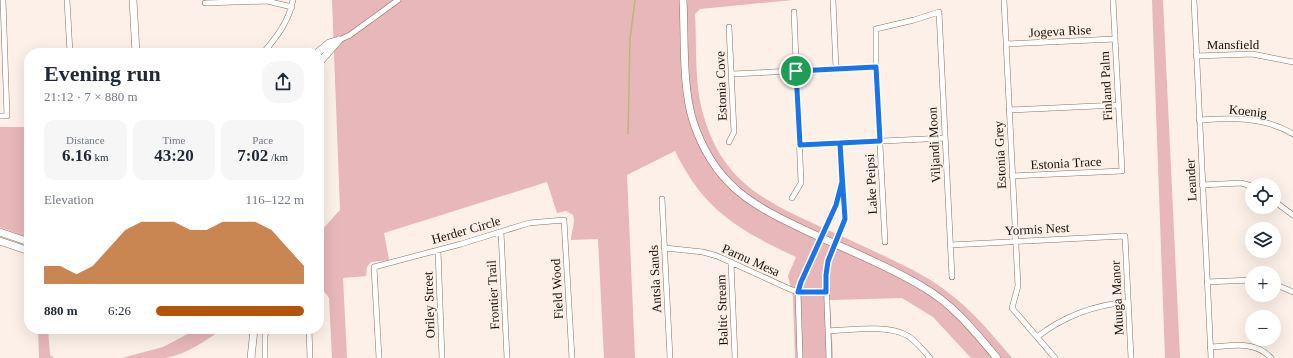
<!DOCTYPE html>
<meta charset="utf-8">
<style>
body{margin:0;font-family:Georgia,serif;background:#f6f6f7;color:#1f2937;height:100vh;display:flex;flex-direction:column;font-size:15px;white-space:nowrap}
*{box-sizing:border-box;margin:0}
p{font-size:13px;color:#747a83}
.icon{flex:none;width:22px;height:22px;fill:none;stroke:currentColor;stroke-width:2;stroke-linecap:round;stroke-linejoin:round}
.map{position:relative;flex:1;overflow:hidden}
.panel{position:absolute;left:24px;top:48px;width:300px;height:286px;display:flex;flex-direction:column;background:#fff;border-radius:16px;box-shadow:0 4px 16px #0002}
.panel>*{flex:none}
.tools{position:absolute;left:1245px;top:178px;display:grid;gap:8px}
.tools a{display:grid;place-items:center;width:36px;height:36px;border-radius:50%;background:#fff;box-shadow:0 4px 16px #0002;font-size:20px}
.pin{position:absolute;display:grid;place-items:center;width:34px;height:34px;color:#fff;margin:-17px;border:2px solid #fff;border-radius:50%;box-shadow:0 1px 4px #0007}
.round{display:grid;place-items:center;flex:none;width:42px;height:42px;border-radius:16px;background:#f6f6f7}
.headline{display:flex;align-items:center;justify-content:space-between;height:68px;padding:0 20px}
h1{font-size:22px;font-weight:700;line-height:30px}
.stats{display:grid;grid-template-columns:repeat(3,1fr);gap:6px;height:68px;padding:4px 20px}
.stats div{display:grid;align-content:center;border-radius:10px;background:#f6f6f7;text-align:center}
.stats b{font-size:17px;font-weight:700}
.stats small{font-size:11px;font-weight:400}
.stats p{font-size:11px}
.chart{height:112px;padding:8px 20px}
.chart p{display:flex;justify-content:space-between}
.chart svg{width:100%;height:72px;margin-top:4px;fill:#b45309;opacity:.7}
ul{padding:0 20px;list-style:none;font-size:13px}
li{display:grid;grid-template-columns:64px 48px 1fr;align-items:center;height:30px}
li i{height:10px;border-radius:5px;background:#b45309}
.map>svg:first-child{display:block}
.green{fill:#e7b7b9}
.lines{fill:none;stroke-linecap:round;stroke-linejoin:round}
.stream{stroke:#c0b479;stroke-width:1.5}
.street-casing{stroke:#8a705f;stroke-width:6}
.secondary-casing{stroke:#8a705f;stroke-width:8}
.street{stroke:#fff;stroke-width:5}
.secondary{stroke:#fff;stroke-width:7}
.route-casing{stroke:#fff;stroke-width:8}
.route{stroke:#1a73e8;stroke-width:5}
.labels{text-anchor:middle;dominant-baseline:central;stroke-width:3.5;stroke-linejoin:round;paint-order:stroke}
.street-label{font-size:13px;fill:#191009;stroke:#fcf0e8}
</style>
<div class="map">
<svg width="1293" height="358" viewBox="0 0 1293 358">
<rect width="100%" height="100%" fill="#fcf0e8"/>
<path class="green" d="M332 0H793L700 9 695 14C697 48 694 85 704 117 724 185 769 203 828 230 857 243 885 256 913 270 959 295 979 319 1012 358H971L933 317 902 298 830 300 833 358H795L793 297 788 276 796 257C739 230 704 211 675 151L627 175 635 358H604L598 239 571 240C571 231 576 223 573 215L566 211 557 213 547 182 384 233 389 260 371 262 367 267 366 276 343 278 347 358H332L329 298 319 284V233L340 210Z
M1152 0H1163L1180 358H1165Z
M0 127H29V238L0 227Z
M38 329H48L50 355 54 358H39Z
M197 329H223C206 340 186 355 165 358 152 358 136 358 122 358L163 347Z"/>
<g class="lines">
<path class="stream" d="M628 134 630 39 635 0"/>
<defs>
<path id="street" d="M67 0 70 53
M833 0 836 69
M1004 0 1018 286 1012 308 1055 358
M1194 0 1211 358
M205 3 267 1 292 7
M339 40 350 35 398 0
M1006 44 1115 39
M263 53C277 37 289 21 293 0
M1196 56 1252 54 1293 62
M732 74 876 67
M1009 110 1118 105
M0 116H7L3 0
M1199 120C1232 118 1264 116 1293 134
M729 142 734 132 729 27
M800 145 945 138
M1012 176 1122 171 1113 0
M1202 185 1241 183 1252 186
M792 198 801 183 794 12
M662 199 670 358
M1274 201 1293 215
M501 232 507 358
M885 242 876 67V29L914 20 939 12 952 277
M950 245 1125 236 1131 358
M665 248 703 252 717 256 792 290 806 293 826 292
M438 250 442 358
M731 262 735 358
M1207 282 1252 280
M1274 284 1293 292
M80 329H81
M309 329 310 358
M828 331C851 330 888 324 908 336 916 341 923 350 930 358
M1037 337C1064 316 1093 305 1128 302
M1210 347C1232 346 1255 340 1271 358
M265 358V335L268 329
M379 358 374 267 461 244 529 223 564 220 572 358
M800 358 798 292 801 282 836 205 841 186
M829 358 826 275 828 261 845 219 840 143"/>
<path id="secondary" d="M133 0 136 53
M683 0C685 37 682 86 693 121 714 185 751 205 809 232 847 250 887 265 923 287 954 305 975 332 997 358
M317 53 329 43 339 40
M319 63 339 40
M0 232 29 242
M0 241 29 251
M251 358 254 329"/>
</defs>
<use href="#street" class="street-casing"/>
<use href="#secondary" class="secondary-casing"/>
<use href="#street" class="street"/>
<use href="#secondary" class="secondary"/>
</g>
<g class="lines">
<defs>
<path id="route" d="M796 71 800 145 840 143 845 219 828 261 826 275V292H798L801 282 836 205 842 182 840 143 880 141 876 67 796 71"/>
</defs>
<use href="#route" class="route-casing"/>
<use href="#route" class="route"/>
</g>
<g class="labels">
<g class="street-label">
<text transform="translate(1060 31) rotate(-3)">Jogeva Rise</text>
<text x="1233" y="44">Mansfield</text>
<text transform="translate(721 86) rotate(-92)">Estonia Cove</text>
<text transform="translate(1106 86) rotate(-93)">Finland Palm</text>
<text transform="translate(1248 111) rotate(6)">Koenig</text>
<text transform="translate(934 145) rotate(-93)">Viljandi Moon</text>
<text transform="translate(1000 155) rotate(-93)">Estonia Grey</text>
<text transform="translate(1066 163) rotate(-3)">Estonia Trace</text>
<text transform="translate(1191 180) rotate(-93)">Leander</text>
<text transform="translate(871 184) rotate(-93)">Lake Peipsi</text>
<text transform="translate(1037 229) rotate(-3)">Yormis Nest</text>
<text transform="translate(466 230) rotate(-16)">Herder Circle</text>
<text transform="translate(751 260) rotate(24)">Parnu Mesa</text>
<text transform="translate(655 279) rotate(-93)">Antsla Sands</text>
<text transform="translate(557 289) rotate(-93)">Field Wood</text>
<text transform="translate(493 295) rotate(-93)">Frontier Trail</text>
<text transform="translate(1117 298) rotate(-93)">Muuga Manor</text>
<text transform="translate(429 305) rotate(-92)">Oriley Street</text>
<text transform="translate(722 310) rotate(-92)">Baltic Stream</text>
</g>
</g>
</svg>
<div class="tools">
<a><svg class="icon" aria-label="locate" viewBox="0 0 24 24"><circle cx="12" cy="12" r="6"/><path d="M12 2v4M12 18v4M2 12h4M18 12h4"/></svg></a>
<a><svg class="icon" aria-label="layers" viewBox="0 0 24 24"><path d="M12 4l9 5-9 5-9-5zM3 14l9 5 9-5"/></svg></a>
<a>+</a>
<a>−</a>
</div>
<div class="pin" style="left:796px;top:71px;background:#1e9e55"><svg class="icon" aria-label="arrive" viewBox="0 0 24 24"><path d="M6 21V4h12l-3 4 3 4H6"/></svg></div>
<section class="panel">
<div class="headline"><div><h1>Evening run</h1><p>21:12 · 7 × 880 m</p></div><a class="round"><svg class="icon" aria-label="share" viewBox="0 0 24 24"><path d="M12 15V3M7 8l5-5 5 5M5 13v7h14v-7"/></svg></a></div>
<div class="stats">
<div><p>Distance</p><b>6.16<small> km</small></b></div>
<div><p>Time</p><b>43:20</b></div>
<div><p>Pace</p><b>7:02<small> /km</small></b></div>
</div>
<div class="chart"><p><span>Elevation</span>116–122 m</p>
<svg viewBox="0 0 160 44" preserveAspectRatio="none"><path d="M0 44V33L10 33L20 38L30 33L40 22L50 11L60 6L70 6L80 6L90 11L100 11L110 6L120 6L130 6L140 11L150 22L160 33V44z"/></svg>
</div>
<ul>
<li><b>880 m</b>6:26<i style="width:100%"></i></li>
</ul>
</section>
</div>
